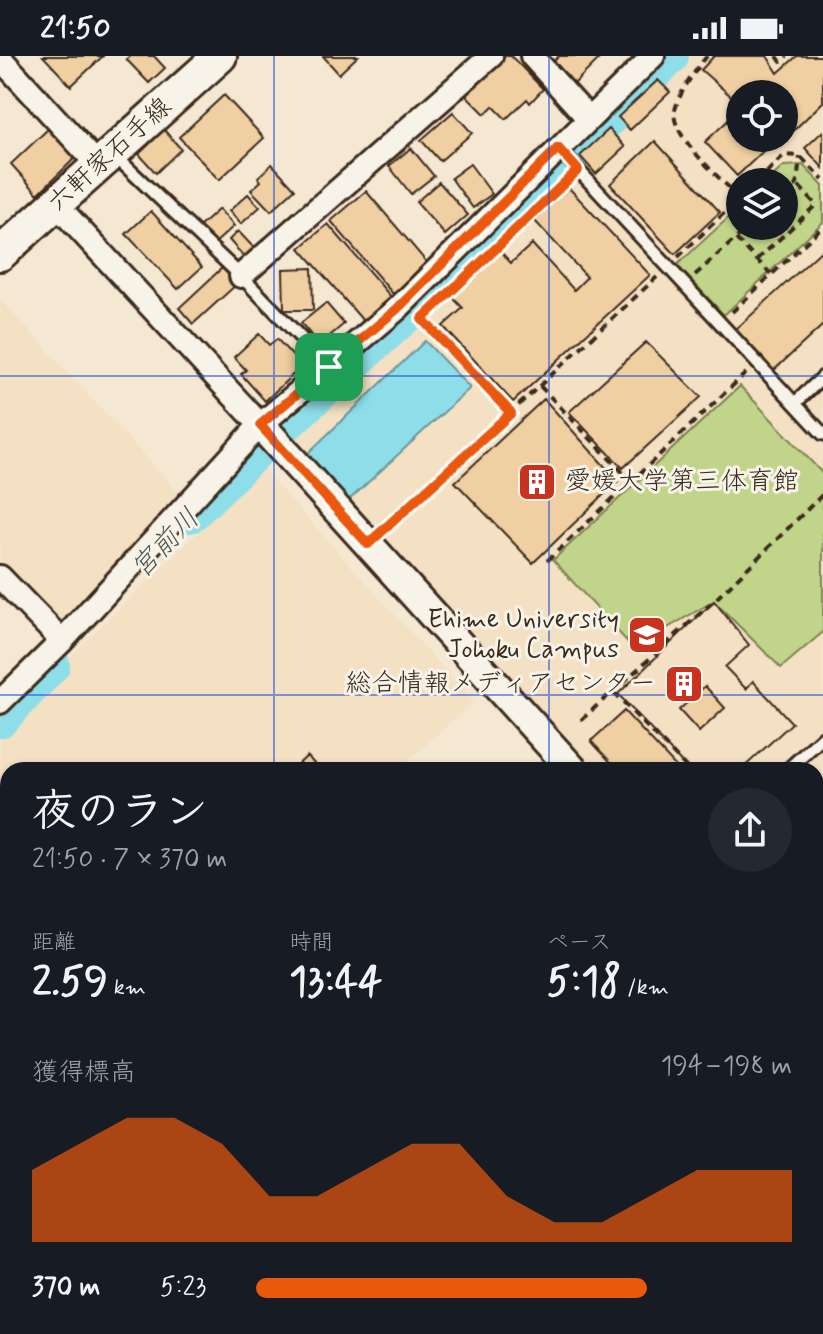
<!DOCTYPE html>
<html lang="ja">
<meta charset="utf-8">
<style>
body{margin:0;font-family:Mynerve,"Klee One",sans-serif;background:#242831;color:#f1f3f6;height:100vh;display:flex;flex-direction:column;font-size:30px;white-space:nowrap}
*{box-sizing:border-box;margin:0}
p{font-size:26px;color:#9ea1a6}
.icon{flex:none;width:44px;height:44px;fill:none;stroke:currentColor;stroke-width:2;stroke-linecap:round;stroke-linejoin:round}
.map{position:relative;flex:1;overflow:hidden}
.side{position:absolute;left:0px;top:706px;width:824px;height:572px;display:flex;flex-direction:column;background:#171b24;border-radius:24px 24px 0 0;box-shadow:0 2px 6px #0004}
.side>*{flex:none}
.controls{position:absolute;left:726px;top:24px;display:grid;gap:16px}
.controls a{display:grid;place-items:center;width:72px;height:72px;border-radius:50%;background:#171b24;box-shadow:0 2px 6px #0004;font-size:40px}
.pin{position:absolute;display:grid;place-items:center;width:68px;height:68px;color:#fff;margin:-34px;border-radius:16px;box-shadow:0 4px 12px #0006}
.round{display:grid;place-items:center;flex:none;width:84px;height:84px;border-radius:42px;background:#242831}
.head{display:flex;align-items:center;justify-content:space-between;height:136px;padding:0 32px}
h1{font-size:44px;font-weight:800;line-height:60px}
.figures{display:grid;grid-template-columns:repeat(3,1fr);gap:12px;height:136px;padding:8px 32px}
.figures div{display:grid;align-content:center}
.figures b{font-size:40px;font-weight:800}
.figures small{font-size:22px;font-weight:400}
.figures p{font-size:22px}
.chart{height:224px;padding:16px 32px}
.chart p{display:flex;justify-content:space-between}
.chart svg{width:100%;height:144px;margin-top:8px;fill:#ea580c;opacity:.7}
ul{padding:0 32px;list-style:none;font-size:26px}
li{display:grid;grid-template-columns:128px 96px 1fr;align-items:center;height:60px}
li i{height:20px;border-radius:10px;background:#ea580c}
.status{display:flex;justify-content:space-between;align-items:center;height:56px;padding:0 40px;background:#171b24;direction:ltr}
.status svg{height:22px;fill:currentColor}
.map>svg:first-child{display:block}
.built{fill:#f4e1c4;fill-rule:evenodd}
.green{fill:#c1d58a;stroke:#7e8054;stroke-width:2}
.water{fill:#8edeea;stroke:#6d9698;stroke-width:2}
.lines{fill:none;stroke-linecap:round;stroke-linejoin:round}
.river{stroke:#8edeea;stroke-width:38}
.building{fill:#f0d0a2;stroke:#3b2a1e;stroke-width:2;fill-rule:evenodd}
.service-casing{stroke:#3b2a1e;stroke-width:17}
.minor-casing{stroke:#3b2a1e;stroke-width:28}
.tertiary-casing{stroke:#3b2a1e;stroke-width:34}
.secondary-casing{stroke:#3b2a1e;stroke-width:38}
.path{stroke:#3b2a1e;stroke-width:4;stroke-dasharray:8 6;stroke-linecap:butt}
.service{stroke:#f7f3e8;stroke-width:11}
.minor{stroke:#f7f3e8;stroke-width:22}
.tertiary{stroke:#f7f3e8;stroke-width:28}
.secondary{stroke:#f7f3e8;stroke-width:32}
.route-casing{stroke:#fff;stroke-width:16}
.route{stroke:#ea580c;stroke-width:10}
.grid{fill:none;stroke:#1d4ed8;stroke-width:2;stroke-opacity:0.55}
.labels{text-anchor:middle;dominant-baseline:central;stroke-width:6;stroke-linejoin:round;paint-order:stroke}
.street-label{font-size:26px;fill:#3b2a1e;stroke:#f7f3e8}
.poi-label{font-size:26px;fill:#3b2a1e;stroke:#f7f3e8;text-anchor:end}
.water-label{font-size:28px;font-style:italic;fill:#505751;stroke:#f7f3e8}
</style>
<div class="status"><b>21:50</b><svg viewBox="0 0 49 12"><path d="M0 12V9h3v3zM5 12V6h3v6zM10 12V3h3v9zM15 12V0h3v12zM26 1h20v11H26zM47 4h2v5h-2z"/></svg></div>
<div class="map">
<svg width="823" height="1278" viewBox="0 0 823 1278">
<rect width="100%" height="100%" fill="#f5e8d3"/>
<filter id="ink" filterUnits="userSpaceOnUse"><feTurbulence type="fractalNoise" baseFrequency=".0125" numOctaves="2"/><feDisplacementMap in="SourceGraphic" scale="16" xChannelSelector="R" yChannelSelector="G"/><feConvolveMatrix kernelMatrix="1 2 1 2 8 2 1 2 1" color-interpolation-filters="sRGB"/></filter>
<g filter="url(#ink)">
<path class="built" d="M684 0H823V964L816 957V714H595L289 379ZM740 38H784V82H740ZM740 126H784V170H740Z
M0 243 190 449 55 575 0 516Z
M263 413 474 646 397 714H8V1270H163L171 1278H0V668Z"/>
<path class="green" d="M803 109 823 130V166L724 259 677 209 740 151V170H784V126H766L784 110Z
M740 330 823 418V576L781 612 714 545 633 592 553 504Z"/>
<path class="water" d="M425 285 470 332 349 444 307 398Z"/>
<g class="lines">
<path class="river" d="M573 97 670 0
M288 365 403 261 561 109
M190 458 260 390
M0 663 51 609"/>
</g>
<path class="building" d="M43 0H103L71 30Z
M130 0H154L165 12 149 27 126 3Z
M323 0H358L339 18Z
M502 0H511L543 33 530 47 527 43 506 63 493 50 485 58 464 37Z
M559 0H597L600 2 568 34 547 12Z
M714 0H767L778 17 797 0H823V46L792 76 788 72 784 76V38H740V48L701 14Z
M658 24 670 36 630 74 618 61Z
M224 39 264 82 219 124 179 81Z
M740 53V82H777L737 120 705 86Z
M453 56 472 77 440 105 421 84Z
M48 73 75 102 38 138 11 108Z
M609 73 625 91 596 118 580 100Z
M164 74 181 93 156 117 139 98Z
M823 75V112L805 92Z
M655 85 720 156 675 198 610 128Z
M411 92 434 120 411 138 389 110Z
M272 108 295 133 271 155 251 134 261 125 258 121Z
M470 108 492 138 473 152 451 122Z
M439 126 468 159 445 179 416 146Z
M569 132 650 219 513 346 443 270 463 252 451 240 500 195 511 207 532 188 574 234 587 221 534 164Z
M366 135 429 209 393 238 331 165Z
M248 138 260 151 241 168 229 155Z
M219 153 234 170 214 188 199 171Z
M151 155 202 211 178 233 126 178Z
M328 168 392 242 364 266 300 192Z
M238 175 254 192 244 201 229 184Z
M823 193V269L772 316 734 275Z
M222 212 237 228 193 268 179 252Z
M312 212 313 254H284L283 213Z
M326 247 344 268 319 289 301 267Z
M259 278 269 289 277 283 302 310 265 345 241 318 246 314 234 301Z
M646 286 701 341 623 412 569 356Z
M544 343 618 425 533 507 455 426Z
M714 545 749 589 725 611 746 633 753 625 792 667 741 714H688L618 638ZM705 630 725 652 699 676 679 654Z
M714 545 749 589 725 611 746 633 753 625 792 667 741 714H688L618 638Z
M624 655 679 714H618L591 685Z
M307 700 320 714H292Z
M0 985 8 992V1123L0 1114Z
M823 1033V1064L816 1057V1039Z
M823 1152V1185L816 1191V1159Z
M99 1270H155L162 1278H106Z
M377 1270H431L421 1278H367Z
M541 1270H566L573 1278H532Z
M714 1270H766L757 1278H715L711 1273Z"/>
<g class="lines">
<defs>
<path id="service" d="M559 93 823 378
M113 98 241 220 329 311
M795 347 823 321
M787 714 823 681"/>
<path id="minor" d="M532 0 588 62
M0 2 99 110
M56 148 265 374
M241 220 491 0
M0 521 62 585
M0 646 62 585 260 369 397 253 653 0
M816 1127 823 1120
M816 1254 823 1248
M682 1270 689 1278
M791 1278 799 1270"/>
<path id="tertiary" d="M265 374 573 714
M816 983 823 991"/>
<path id="secondary" d="M0 198 220 0"/>
</defs>
<use href="#service" class="service-casing"/>
<use href="#minor" class="minor-casing"/>
<use href="#tertiary" class="tertiary-casing"/>
<use href="#secondary" class="secondary-casing"/>
<path class="path" d="M707 0C695 15 680 35 675 54 668 78 723 125 740 142
M777 0 781 6 787 0
M757 126 784 99 800 100 823 124
M784 140 797 128 800 100
M732 149 740 157
M736 183 771 218
M678 201 740 142
M757 204 816 149 797 128
M695 219 750 170
M732 256 823 170
M540 330 631 425
M511 357 422 263 567 125
M385 473 657 221
M547 505 746 317
M613 636 689 714
M581 664 714 545 823 438
M816 861 823 855"/>
<use href="#service" class="service"/>
<use href="#minor" class="minor"/>
<use href="#tertiary" class="tertiary"/>
<use href="#secondary" class="secondary"/>
</g>
</g>
<g class="lines" filter="url(#ink)">
<defs>
<path id="route" d="M558 92 578 114 422 263 511 357 368 488 260 369 397 253Z"/>
</defs>
<use href="#route" class="route-casing"/>
<use href="#route" class="route"/>
</g>
<path class="grid" d="M274 0V714M549 0V714M0 320H823M0 639H823M0 958H8M816 958H823M274 1270V1278M549 1270V1278"/>
<defs>
<symbol id="building-square" viewBox="-11 -11 22 22"><rect x="-9" y="-9" width="18" height="18" rx="4" fill="#c8321e" stroke="#f7f3e8"/><path d="M-4-6H4V6H1V3H-1V6H-4ZM-2.5-4.3h1.7v1.8h-1.7ZM.8-4.3h1.7v1.8H.8ZM-2.5-1h1.7V.8h-1.7ZM.8-1h1.7V.8H.8Z" fill="#fff"/></symbol>
<symbol id="university-square" viewBox="-11 -11 22 22"><rect x="-9" y="-9" width="18" height="18" rx="4" fill="#c8321e" stroke="#f7f3e8"/><path d="M0-5L7-2L0 1L-7-2ZM-4 1L0 2.5L4 1V4Q0 6-4 4Z" fill="#fff"/></symbol>
</defs>
<g fill-rule="evenodd">
<use href="#building-square" x="515" y="404" width="44" height="44"/>
<use href="#university-square" x="625" y="557" width="44" height="44"/>
<use href="#building-square" x="662" y="606" width="44" height="44"/>
</g>
<g class="labels">
<g class="street-label">
<text transform="translate(110 99) rotate(-42)">六軒家石手線</text>
</g>
<g class="poi-label">
<text x="565" y="426" text-anchor="start">愛媛大学第三体育館</text>
<text x="619" y="564">Ehime University<tspan x="619" dy="30">Johoku Campus</tspan></text>
<text x="656" y="628">総合情報メディアセンター</text>
</g>
<g class="water-label">
<text transform="translate(166 488) rotate(-46)">宮前川</text>
</g>
</g>
</svg>
<div class="controls">
<a><svg class="icon" aria-label="locate" viewBox="0 0 24 24"><circle cx="12" cy="12" r="6"/><path d="M12 2v4M12 18v4M2 12h4M18 12h4"/></svg></a>
<a><svg class="icon" aria-label="layers" viewBox="0 0 24 24"><path d="M12 4l9 5-9 5-9-5zM3 14l9 5 9-5"/></svg></a>
</div>
<div class="pin" style="left:329px;top:311px;background:#1e9e55"><svg class="icon" aria-label="arrive" viewBox="0 0 24 24"><path d="M6 21V4h12l-3 4 3 4H6"/></svg></div>
<section class="side">
<div class="head"><div><h1>夜のラン</h1><p>21:50 · 7 × 370 m</p></div><a class="round"><svg class="icon" aria-label="share" viewBox="0 0 24 24"><path d="M12 15V3M7 8l5-5 5 5M5 13v7h14v-7"/></svg></a></div>
<div class="figures">
<div><p>距離</p><b>2.59<small> km</small></b></div>
<div><p>時間</p><b>13:44</b></div>
<div><p>ペース</p><b>5:18<small> /km</small></b></div>
</div>
<div class="chart"><p><span>獲得標高</span>194–198 m</p>
<svg viewBox="0 0 160 44" preserveAspectRatio="none"><path d="M0 44V22L10 14L20 6L30 6L40 14L50 30L60 30L70 22L80 14L90 14L100 30L110 38L120 38L130 30L140 22L150 22L160 22V44z"/></svg>
</div>
<ul>
<li><b>370 m</b>5:23<i style="width:73%"></i></li>
</ul>
</section>
</div>
